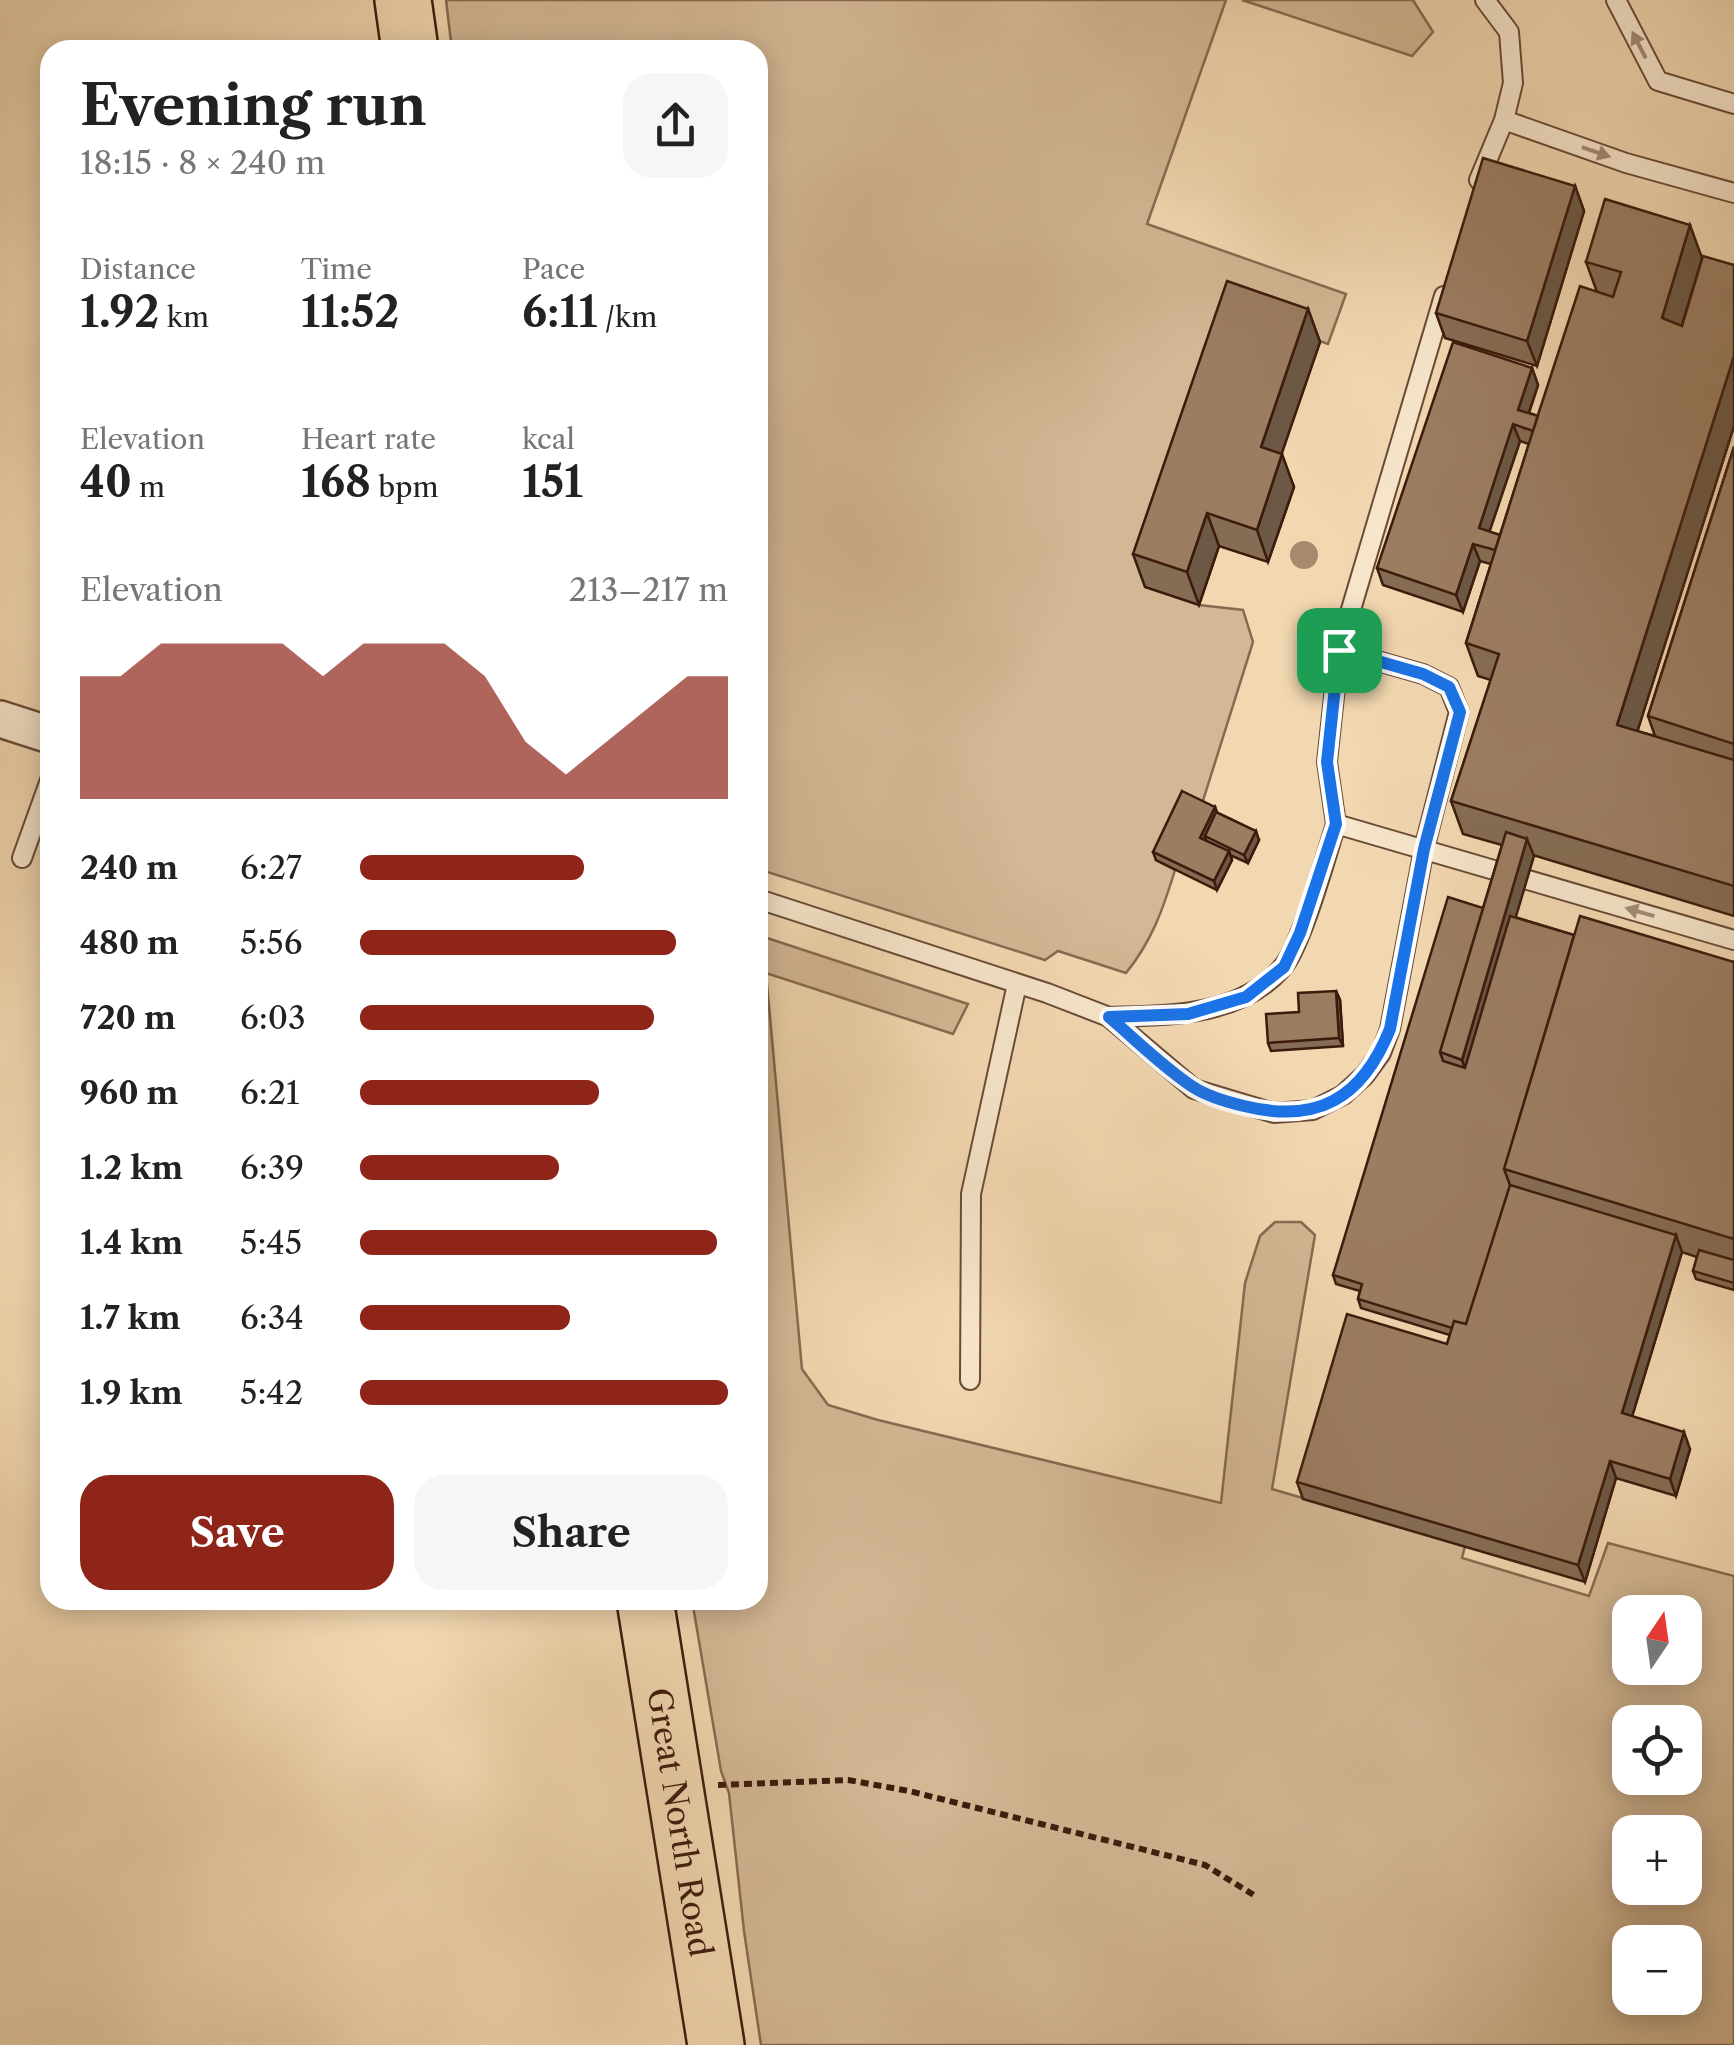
<!DOCTYPE html>
<meta charset="utf-8">
<style>
body{margin:0;font-family:"Libre Caslon Text",serif;background:#f6f6f6;color:#222;height:100vh;display:flex;flex-direction:column;font-size:38px;white-space:nowrap}
*{box-sizing:border-box;margin:0}
p{font-size:32px;color:#767676}
.icon{flex:none;width:55px;height:55px;fill:none;stroke:currentColor;stroke-width:2;stroke-linecap:round;stroke-linejoin:round}
.map{position:relative;flex:1;overflow:hidden}
.details{position:absolute;left:40px;top:40px;width:728px;height:1570px;display:flex;flex-direction:column;background:#fff;border-radius:30px;box-shadow:0 5px 25px #0003}
.details>*{flex:none}
.needle{width:65px;rotate:13deg}
.buttons{position:absolute;left:1612px;top:1595px;display:grid;gap:20px}
.buttons a{display:grid;place-items:center;width:90px;height:90px;border-radius:20px;background:#fff;box-shadow:0 5px 25px #0003;font-size:50px}
.pin{position:absolute;display:grid;place-items:center;width:85px;height:85px;color:#fff;margin:-42px;border-radius:20px;box-shadow:0 5px 15px #0006}
.round{display:grid;place-items:center;flex:none;width:105px;height:105px;border-radius:30px;background:#f6f6f6}
.head{display:flex;align-items:center;justify-content:space-between;height:170px;padding:0 40px}
h1{font-size:55px;font-weight:800;line-height:75px}
.stats{display:grid;grid-template-columns:repeat(3,1fr);gap:15px;height:170px;padding:10px 40px}
.stats div{display:grid;align-content:center}
.stats b{font-size:42px;font-weight:800}
.stats small{font-size:28px;font-weight:400}
.stats p{font-size:28px}
.chart{height:280px;padding:20px 40px}
.chart p{display:flex;justify-content:space-between}
.chart svg{width:100%;height:180px;margin-top:10px;fill:#8f2418;opacity:.7}
.cta{display:flex;gap:20px;margin-top:auto;padding:20px 40px}
.cta a{flex:1;height:115px;border-radius:30px;background:#8f2418;color:#fff;font-size:40px;font-weight:800;line-height:115px;text-align:center}
.cta a+a{background:#f6f6f6;color:#222}
ul{padding:0 40px;list-style:none;font-size:32px}
li{display:grid;grid-template-columns:160px 120px 1fr;align-items:center;height:75px}
li i{height:25px;border-radius:12px;background:#8f2418}
.map>svg:first-child{display:block}
.green{fill:#d3b895;stroke:#886a51;stroke-width:2.5;fill-rule:evenodd}
.lines{fill:none;stroke-linecap:round;stroke-linejoin:round}
.service-casing{stroke:#6a4a36;stroke-width:22}
.minor-casing{stroke:#6a4a36;stroke-width:40}
.primary-casing{stroke:#3c1b0d;stroke-width:60}
.path{stroke:#3c1b0d;stroke-width:6;stroke-dasharray:8 5;stroke-linecap:butt}
.service{stroke:#f7e6cc;stroke-width:18}
.minor{stroke:#f7e6cc;stroke-width:35}
.primary{stroke:#f2d8b1;stroke-width:55}
.tree{fill:#a78a6d}
.wall{fill:#856c54;stroke:#3c1b0d;stroke-width:2.5;fill-rule:evenodd}
.shaded-wall{fill:#6c5845;stroke:#3c1b0d;stroke-width:2.5}
.building{fill:#9b7d62;stroke:#3c1b0d;stroke-width:2.5}
.oneway{fill:#a38b76}
.route-casing{stroke:#fff;stroke-width:20}
.route{stroke:#1a73e8;stroke-width:12}
.labels{text-anchor:middle;dominant-baseline:central;stroke-width:8;stroke-linejoin:round;paint-order:stroke}
.street-label{font-size:32px;fill:#3c1b0d;stroke:#f7e6cc}
</style>
<div class="map">
<svg width="1734" height="2045" viewBox="0 0 1734 2045">
<rect width="100%" height="100%" fill="#f2d8b1"/>
<filter id="stains"><feTurbulence type="fractalNoise" baseFrequency=".002" numOctaves="4"/><feColorMatrix values="0 0 0 0 .2 0 0 0 0 .09 0 0 0 0 .02 0 0 0 .5 -.17"/></filter>
<radialGradient id="worn" r=".72"><stop offset=".6" stop-color="#630" stop-opacity="0"/><stop offset="1" stop-color="#630" stop-opacity=".3"/></radialGradient>
<path class="green" d="M446 0H1226L1147 224 1346 294 1328 344 1240 314 1146 587 1199 605 1243 610 1253 642 1201 807 1156 860 1175 870C1163 909 1152 941 1126 973L1058 951 1045 960 758 869V50H452Z
M1242 0H1413L1433 32 1412 56Z
M758 935 968 1004 953 1034 766 973 802 1369 828 1405 878 1420 1221 1503 1245 1283 1260 1236 1275 1222H1301L1315 1235 1272 1489 1465 1546 1462 1558 1589 1596 1608 1543 1734 1576V2045H761L744 1931 729 1793 721 1771 692 1600H758ZM1630 1612H1685V1668H1630ZM1630 1722H1685V1778H1630ZM1630 1832H1685V1888H1630ZM1630 1942H1685V1998H1630Z"/>
<g class="lines">
<defs>
<path id="service" d="M1616 0 1658 81 1734 104
M1504 120 1626 163 1734 193
M1479 180 1504 120 1513 83 1509 32 1485 0
M1339 650 1327 762 1336 824 1734 940
M22 858 50 780
M758 899 1047 993 1109 1017 1194 1089 1274 1113 1313 1110 1343 1095 1365 1075 1381 1053 1390 1029 1424 849 1459 712 1449 687 1423 674 1339 650 1444 296
M1109 1017C1169 1015 1239 1017 1282 968 1301 947 1326 856 1336 824
M970 1380 971 1194 1017 984"/>
<path id="minor" d="M0 719 50 735"/>
<g id="primary">
<path d="M403 0 410 50"/>
<path id="s1" d="M645 1600 716 2045"/>
</g>
</defs>
<use href="#service" class="service-casing"/>
<use href="#minor" class="minor-casing"/>
<use href="#primary" class="primary-casing"/>
<path class="path" d="M718 1785 848 1780 909 1791 1205 1865 1257 1897"/>
<use href="#service" class="service"/>
<use href="#minor" class="minor"/>
<use href="#primary" class="primary"/>
</g>
<circle class="tree" cx="1304" cy="555" r="14"/>
<path class="wall" d="M1575 186 1584 211 1537 366 1445 338 1436 313Z
M1702 258 1734 265V426L1637 731 1655 736 1648 716 1734 447V916L1533 855 1515 917 1574 935 1734 962V1290L1696 1279 1693 1271 1697 1257 1682 1252 1632 1416 1690 1449 1676 1496 1616 1478 1585 1582 1303 1499 1297 1482 1447 1344 1450 1335 1361 1308 1358 1299 1360 1291 1336 1284 1333 1275 1483 908 1502 845 1463 834 1451 801 1491 680 1478 676 1466 643 1491 564 1480 561 1463 612 1383 585 1377 568 1532 368 1538 385 1529 413 1538 416 1597 292 1586 262ZM1520 441 1529 444 1500 535 1489 532Z
M1308 309 1320 342 1281 454 1294 487 1268 562 1219 546 1199 605 1145 587 1133 554Z
M1215 807 1217 813 1259 840 1248 863 1230 855 1232 860 1217 890 1156 860 1153 852Z
M1336 991 1340 1000 1343 1046 1271 1051 1268 1043 1299 1012Z"/>
<path class="shaded-wall" d="M1575 186 1584 211 1537 366 1527 341Z
M1690 225 1702 258 1674 351 1662 318Z
M1308 309 1320 342 1273 479 1261 447Z
M1734 356V426L1629 758 1617 725Z
M1532 368 1538 385 1524 427 1518 410Z
M1513 424 1520 441 1485 545 1479 528Z
M1282 454 1294 487 1268 562 1257 530Z
M1207 513 1219 546 1199 605 1187 572Z
M1473 544 1480 561 1463 612 1456 595Z
M1215 807 1218 815 1205 836 1206 840 1200 838Z
M1256 831 1259 840 1248 863 1244 855Z
M1527 839 1534 856 1468 1077 1462 1060Z
M1229 851 1232 860 1217 890 1214 881Z
M1336 991 1340 1000 1343 1046 1339 1038Z
M1676 1235 1682 1252 1628 1430 1622 1413Z
M1684 1432 1690 1449 1676 1496 1670 1479Z
M1610 1461 1616 1478 1585 1582 1578 1565Z"/>
<path class="building" d="M1483 158 1575 186 1527 341 1436 313Z
M1605 199 1690 225 1662 318 1682 326 1703 256 1734 265V356L1617 725 1734 760V886L1451 801 1499 654 1466 643 1537 418 1580 286 1613 297 1621 272 1586 262Z
M1227 281 1308 309 1261 447 1282 454 1257 530 1207 513 1187 572 1133 554Z
M1453 342 1532 368 1518 410 1538 416 1533 431 1513 424 1479 528 1500 535 1495 550 1473 544 1456 595 1377 568Z
M1734 447V744L1648 716Z
M1182 791 1215 807 1200 838 1229 851 1214 881 1153 852Z
M1216 812 1256 831 1244 855 1205 836Z
M1506 832 1527 839 1462 1060 1440 1052Z
M1448 897 1483 908 1440 1052 1443 1061 1465 1068 1510 916 1574 935 1504 1169 1510 1185 1466 1324 1454 1321 1452 1328 1358 1299 1362 1284 1333 1275Z
M1580 916 1734 962V1239L1504 1169Z
M1336 991 1339 1038 1268 1043 1266 1014 1299 1012 1298 993Z
M1510 1185 1676 1235 1622 1413 1684 1432 1670 1479 1610 1461 1578 1565 1297 1482 1347 1314 1447 1344 1454 1321 1466 1324Z
M1699 1250 1734 1260V1283L1693 1271Z"/>
<defs><path id="oneway-solid" d="M-6-.8H1V-3.2L6.5 0L1 3.2V.8H-6Z" transform="scale(2.5)"/></defs>
<g class="oneway">
<use href="#oneway-solid" transform="translate(1639 45) rotate(-117)"/>
<use href="#oneway-solid" transform="translate(1596 152) rotate(19)"/>
<use href="#oneway-solid" transform="translate(1640 912) rotate(-164)"/>
</g>
<g class="lines">
<defs>
<path id="route" d="M1339 650 1423 674 1449 687 1460 712 1424 849 1390 1029C1362 1099 1317 1124 1244 1106 1227 1102 1207 1096 1193 1087 1163 1067 1136 1040 1109 1017L1188 1014 1246 997 1284 967 1300 933 1336 824 1327 762Z"/>
</defs>
<use href="#route" class="route-casing"/>
<use href="#route" class="route"/>
</g>
<g class="labels">
<g class="street-label">
<text stroke="none"><textPath href="#s1" startOffset="225">Great North Road</textPath></text>
</g>
</g>
<rect width="100%" height="100%" filter="url(#stains)"/>
<rect width="100%" height="100%" fill="url(#worn)"/>
</svg>
<div class="buttons">
<a><svg class="needle" viewBox="-14 -14 28 28"><path d="M0-13l5 13h-10z" fill="#e53935"/><path d="M0 13l5-13h-10z" fill="#767676"/></svg></a>
<a><svg class="icon" aria-label="locate" viewBox="0 0 24 24"><circle cx="12" cy="12" r="6"/><path d="M12 2v4M12 18v4M2 12h4M18 12h4"/></svg></a>
<a>+</a>
<a>−</a>
</div>
<div class="pin" style="left:1339px;top:650px;background:#1e9e55"><svg class="icon" aria-label="arrive" viewBox="0 0 24 24"><path d="M6 21V4h12l-3 4 3 4H6"/></svg></div>
<section class="details">
<div class="head"><div><h1>Evening run</h1><p>18:15 · 8 × 240 m</p></div><a class="round"><svg class="icon" aria-label="share" viewBox="0 0 24 24"><path d="M12 15V3M7 8l5-5 5 5M5 13v7h14v-7"/></svg></a></div>
<div class="stats">
<div><p>Distance</p><b>1.92<small> km</small></b></div>
<div><p>Time</p><b>11:52</b></div>
<div><p>Pace</p><b>6:11<small> /km</small></b></div>
</div>
<div class="stats">
<div><p>Elevation</p><b>40<small> m</small></b></div>
<div><p>Heart rate</p><b>168<small> bpm</small></b></div>
<div><p>kcal</p><b>151</b></div>
</div>
<div class="chart"><p><span>Elevation</span>213–217 m</p>
<svg viewBox="0 0 160 44" preserveAspectRatio="none"><path d="M0 44V14L10 14L20 6L30 6L40 6L50 6L60 14L70 6L80 6L90 6L100 14L110 30L120 38L130 30L140 22L150 14L160 14V44z"/></svg>
</div>
<ul>
<li><b>240 m</b>6:27<i style="width:61%"></i></li>
<li><b>480 m</b>5:56<i style="width:86%"></i></li>
<li><b>720 m</b>6:03<i style="width:80%"></i></li>
<li><b>960 m</b>6:21<i style="width:65%"></i></li>
<li><b>1.2 km</b>6:39<i style="width:54%"></i></li>
<li><b>1.4 km</b>5:45<i style="width:97%"></i></li>
<li><b>1.7 km</b>6:34<i style="width:57%"></i></li>
<li><b>1.9 km</b>5:42<i style="width:100%"></i></li>
</ul>
<div class="cta"><a>Save</a><a>Share</a></div>
</section>
</div>
